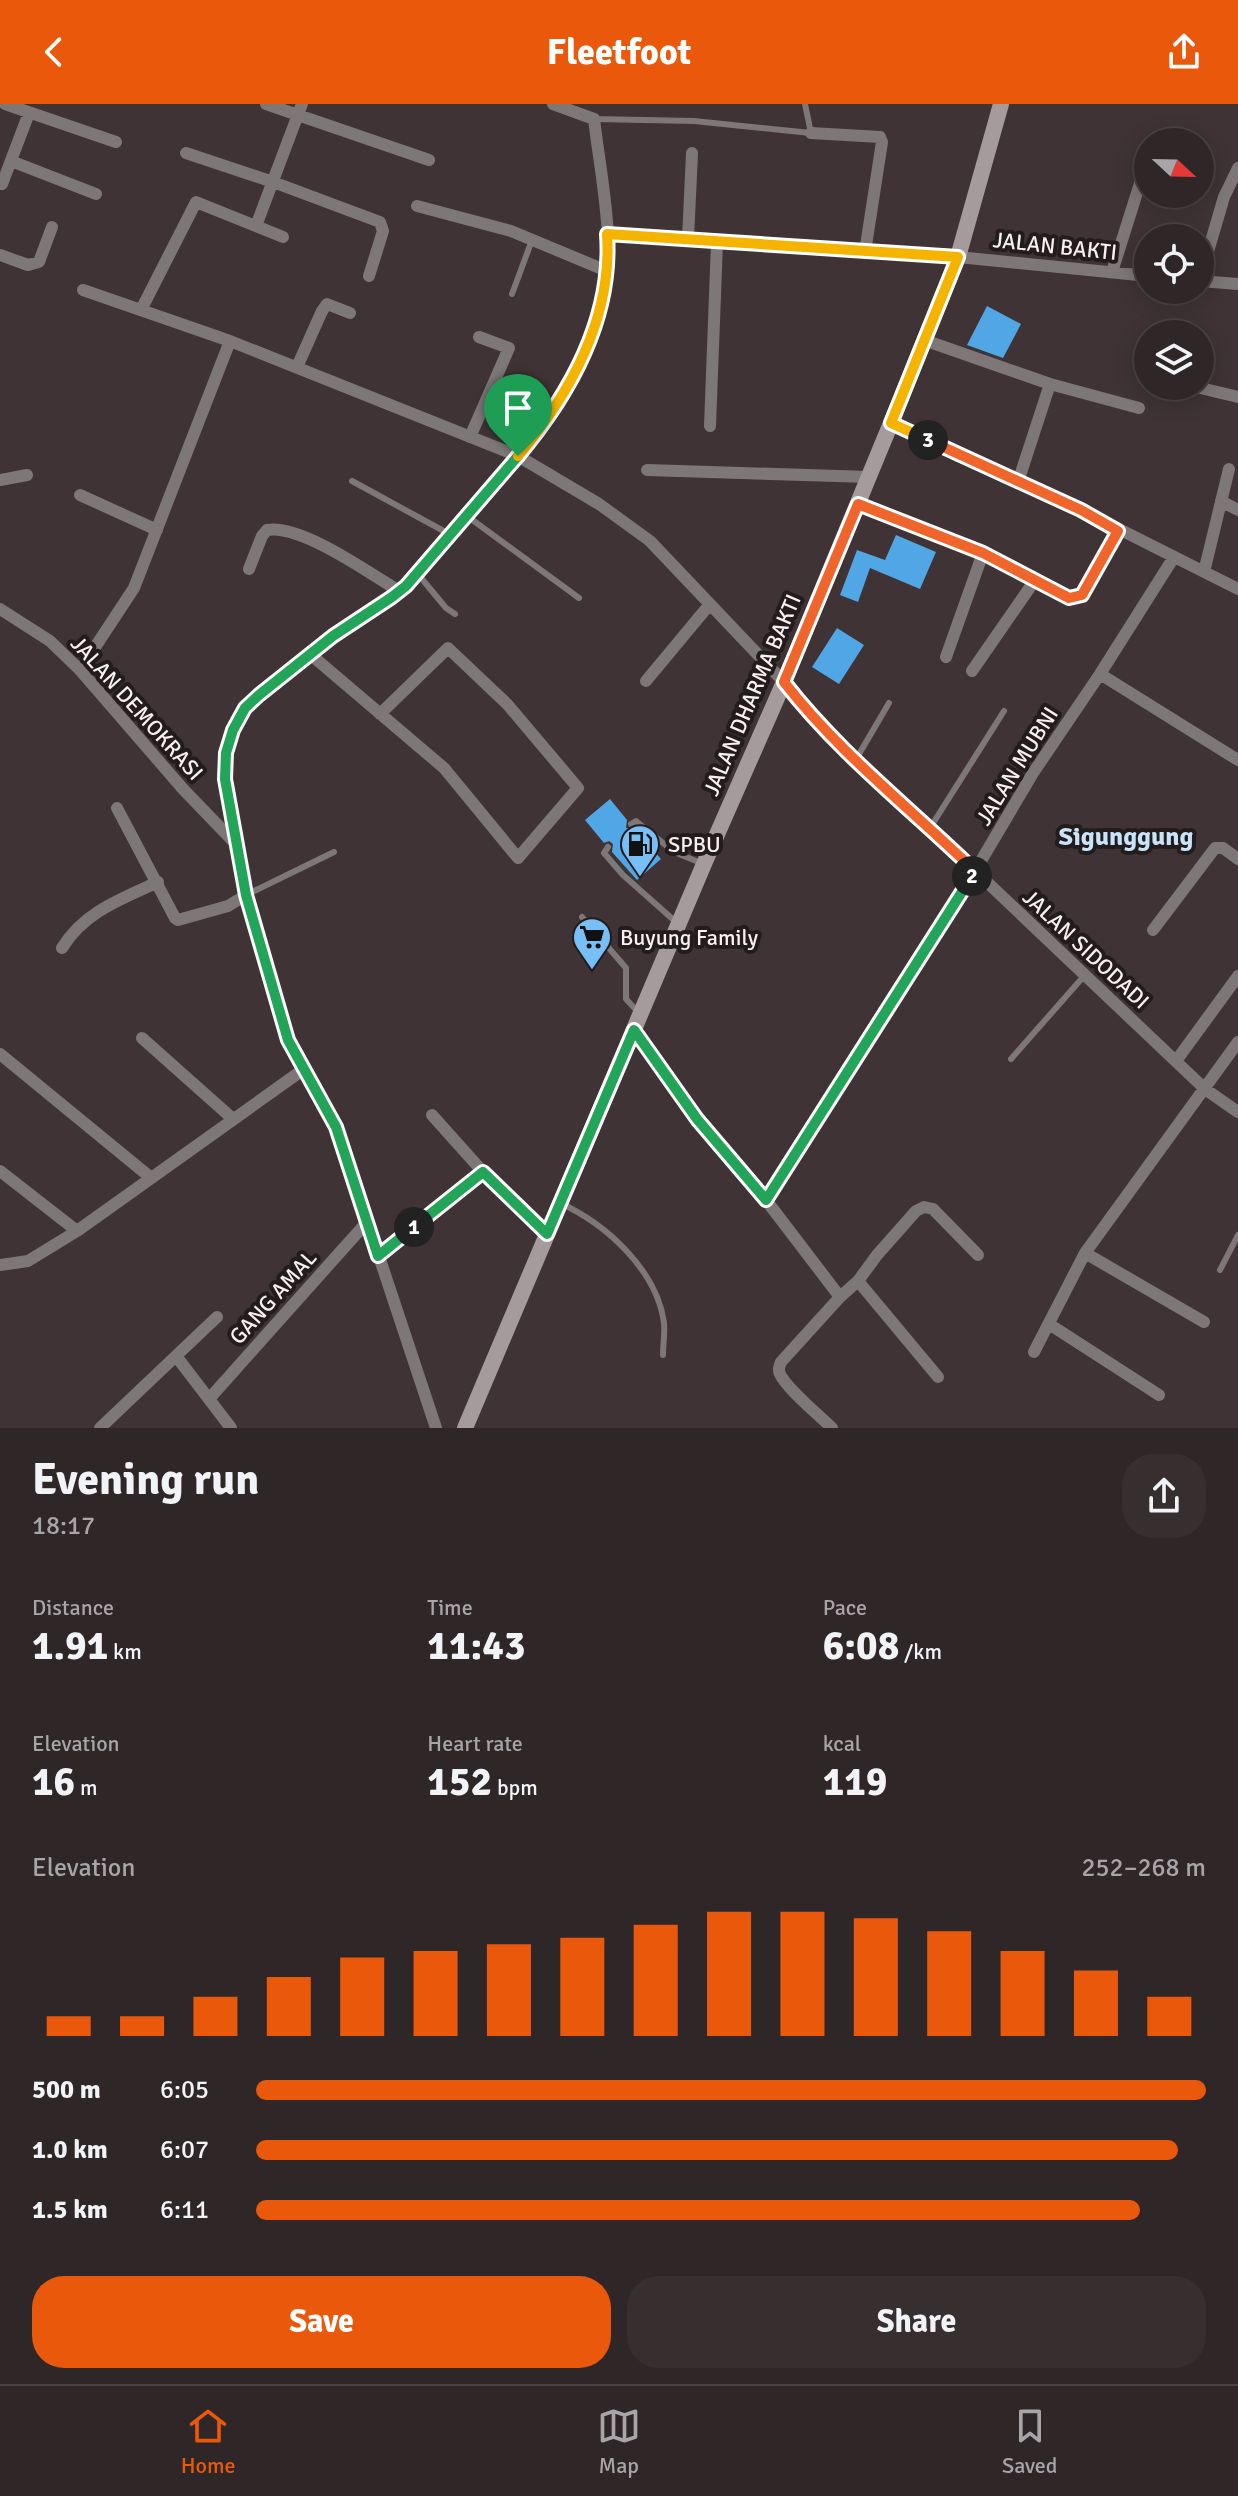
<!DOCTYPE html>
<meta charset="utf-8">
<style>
body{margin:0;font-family:Signika,sans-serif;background:#372e30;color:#f1f3f6;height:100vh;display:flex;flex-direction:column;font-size:30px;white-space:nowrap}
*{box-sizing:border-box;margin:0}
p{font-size:26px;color:#a7a5a8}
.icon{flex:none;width:44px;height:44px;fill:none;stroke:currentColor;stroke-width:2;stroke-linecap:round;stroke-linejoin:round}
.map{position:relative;height:1324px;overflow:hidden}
.details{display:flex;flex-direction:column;background:#2f2628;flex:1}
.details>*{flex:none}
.needle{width:52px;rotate:112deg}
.controls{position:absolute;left:1134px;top:24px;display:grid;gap:16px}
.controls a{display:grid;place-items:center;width:80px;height:80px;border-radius:50%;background:#2f2628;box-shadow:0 4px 20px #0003,0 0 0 2px #4a4345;font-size:40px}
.pin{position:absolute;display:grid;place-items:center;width:68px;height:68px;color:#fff;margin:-82px -34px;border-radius:50% 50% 50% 0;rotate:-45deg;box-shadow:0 0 8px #0007}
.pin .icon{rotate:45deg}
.km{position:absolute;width:40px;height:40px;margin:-20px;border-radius:50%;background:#222;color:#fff;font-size:22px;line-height:40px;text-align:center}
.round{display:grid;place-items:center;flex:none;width:84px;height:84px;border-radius:32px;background:#372e30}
.overview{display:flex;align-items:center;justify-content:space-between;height:136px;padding:0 32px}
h1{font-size:44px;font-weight:700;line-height:60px}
.stats{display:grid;grid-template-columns:repeat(3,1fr);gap:12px;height:136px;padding:8px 32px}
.stats div{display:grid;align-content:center}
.stats b{font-size:40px;font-weight:700}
.stats small{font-size:22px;font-weight:400}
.stats p{font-size:22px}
.chart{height:224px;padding:16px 32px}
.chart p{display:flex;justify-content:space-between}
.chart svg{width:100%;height:144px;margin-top:8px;stroke:#ea580c;stroke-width:6}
.button{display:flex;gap:16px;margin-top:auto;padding:16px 32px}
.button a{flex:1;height:92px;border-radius:32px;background:#ea580c;color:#fff;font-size:32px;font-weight:700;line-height:92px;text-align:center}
.button a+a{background:#372e30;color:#f1f3f6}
ul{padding:0 32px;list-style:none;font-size:26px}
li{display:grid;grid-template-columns:128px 96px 1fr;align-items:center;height:60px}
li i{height:20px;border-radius:10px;background:#ea580c}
header{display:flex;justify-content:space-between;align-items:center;height:104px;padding:0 32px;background:#ea580c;color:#fff;font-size:36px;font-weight:700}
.tabs{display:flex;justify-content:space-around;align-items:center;height:112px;border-top:2px solid #4a4345;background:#2f2628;font-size:22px;color:#a7a5a8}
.tabs a{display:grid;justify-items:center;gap:4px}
.tabs .selected{color:#ea580c}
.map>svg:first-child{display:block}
.building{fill:#51a6e5}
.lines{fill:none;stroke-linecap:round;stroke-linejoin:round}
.lane{stroke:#7d7778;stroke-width:6}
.street{stroke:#7d7778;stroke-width:12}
.secondary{stroke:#a59b9c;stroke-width:16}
.split-1-casing{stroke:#fff;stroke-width:16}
.split-2-casing{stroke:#fff;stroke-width:16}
.split-3-casing{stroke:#fff;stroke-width:16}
.split-4-casing{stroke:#fff;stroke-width:16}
.split-1{stroke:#22a559;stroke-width:10}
.split-2{stroke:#22a559;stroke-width:10}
.split-3{stroke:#f0652b;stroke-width:10}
.split-4{stroke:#f5b400;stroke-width:10}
.labels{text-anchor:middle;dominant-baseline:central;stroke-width:8;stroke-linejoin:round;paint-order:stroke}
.street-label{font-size:22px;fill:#f8f0f1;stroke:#221c1d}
.poi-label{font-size:22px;fill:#f8f0f1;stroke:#221c1d;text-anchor:start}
.quarter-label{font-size:26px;font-weight:bold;fill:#c9e3f8;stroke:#221c1d}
</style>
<header><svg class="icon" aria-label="back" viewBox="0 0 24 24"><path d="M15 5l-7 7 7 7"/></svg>Fleetfoot<svg class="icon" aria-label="share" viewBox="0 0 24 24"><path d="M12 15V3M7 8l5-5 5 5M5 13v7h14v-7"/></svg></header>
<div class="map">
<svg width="1238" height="1324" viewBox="0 0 1238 1324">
<rect width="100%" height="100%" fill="#3f3335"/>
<path class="building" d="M987 202 1021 220 1003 254 967 241Z
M896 431 936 448 920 485 870 464 858 498 840 491 857 446 885 456Z
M837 524 864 541 839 580 812 563Z
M610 695 627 716 626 724 635 725 661 755 637 776 612 748 613 740 609 737 604 739 585 716Z"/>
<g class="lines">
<path class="lane" d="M594 15 694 17 811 29 805 0
M512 190 532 136
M352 377 451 431
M467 412 579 494
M417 469 446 504 455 510
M855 657 889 599
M631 720 636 717 674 748 701 759
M930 724 1004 607
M608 743 604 749 623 771 676 818
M246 791 334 748
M582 813 626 864V895L638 908
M1011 955 1084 872
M560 1099C606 1120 657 1166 664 1219 665 1229 663 1241 663 1251
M1220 1166 1238 1131"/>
<path class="street" d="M5 0 116 38
M266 0 429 56
M811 29 880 33 882 38 865 148
M186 49 273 78 380 118 383 127 369 172
M11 57 96 90
M0 79 2 80 29 9
M417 102 511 127 607 167
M256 122 302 0
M607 130 958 153 1148 172
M688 135 692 49
M0 151 28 161 39 158 52 123
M1112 168 1148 54
M1200 175 1224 93 1238 64
M1200 177 1238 180
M83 186 230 237 518 352 599 400 650 437 784 578 804 605 855 657 930 724 1205 985 1238 1008
M141 206 196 98 283 133
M924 236 1050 280
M297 263 322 207 327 200 350 209
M1192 282 1238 293
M891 319 1081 406 1238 485
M710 322 717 139
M470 333 509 244 479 233
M647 366 869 373
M0 376 27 371
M1018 378 1050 280 1139 304
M80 391 157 426
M1221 397 1238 406
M858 400 983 449 1069 494 1082 491 1118 427
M249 465 262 432 267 426C301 420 369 469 399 487
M1204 468 1229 365
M0 505 50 537 80 566 183 685 236 740
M310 550 444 664 518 754 578 684 508 601 448 544 380 610
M946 553 983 449
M80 566 134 484 230 237
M972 567 1035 476
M1100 570 1238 656
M646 577 710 500
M117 704 175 814 178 816 228 802 246 791
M1153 826 1215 744H1223L1238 755
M62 844C84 808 121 795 158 778
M634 926 697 1015 766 1096 840 1193 858 1177 938 1273
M142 934 233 1015
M0 950 150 1073
M1176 957 1238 872
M432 1011 483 1068 547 1130
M0 1067 77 1127
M766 1096 975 767 1033 669 1100 570 1174 453
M1085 1149 1204 1218
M378 1152 483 1068
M0 1161 28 1157 77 1127 304 965
M858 1177 877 1151 916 1107 924 1103 933 1105 978 1151
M1049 1220 1159 1291
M1034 1248 1085 1149 1238 938
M176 1252 231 1324
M209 1295 367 1118
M100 1324 217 1213
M436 1324 336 1023 288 936 246 791 225 675 226 649 233 626 245 604 333 532 392 493 406 482C435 450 463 417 490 385 541 326 587 270 604 192 616 141 600 67 594 15L553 0
M832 1324C820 1312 786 1284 780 1270 778 1265 779 1263 781 1258L840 1193"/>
<path class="secondary" d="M465 1324 704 760 784 578 891 319 958 153 1001 0"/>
</g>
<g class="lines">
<defs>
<path id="split-1" d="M414 1123 378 1152 336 1023 288 936 246 791 225 675 226 649 233 626 245 604 259 591 333 532 392 493 406 482 518 352"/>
<path id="split-2" d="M414 1123 483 1068 547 1130 634 926 697 1015 766 1096 972 772"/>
<path id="split-3" d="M928 336 1081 406 1118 427 1082 491 1069 494 983 449 858 400 784 578C839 649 911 705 975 767L972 772"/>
<path id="split-4" d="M518 352C570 290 613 214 607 130L958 153 891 319 928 336"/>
</defs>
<use href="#split-1" class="split-1-casing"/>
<use href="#split-2" class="split-2-casing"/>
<use href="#split-3" class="split-3-casing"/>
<use href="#split-4" class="split-4-casing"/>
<use href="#split-1" class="split-1"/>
<use href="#split-2" class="split-2"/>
<use href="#split-3" class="split-3"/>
<use href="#split-4" class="split-4"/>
</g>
<defs>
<symbol id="fuel-pin" viewBox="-11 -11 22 30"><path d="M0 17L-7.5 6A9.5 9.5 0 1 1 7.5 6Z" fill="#78bff7" stroke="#221c1d"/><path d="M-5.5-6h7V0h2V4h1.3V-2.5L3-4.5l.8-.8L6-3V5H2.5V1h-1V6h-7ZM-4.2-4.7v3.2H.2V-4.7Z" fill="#111"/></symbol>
<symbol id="supermarket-pin" viewBox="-11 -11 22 30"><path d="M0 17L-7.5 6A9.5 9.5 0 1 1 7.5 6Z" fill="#78bff7" stroke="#221c1d"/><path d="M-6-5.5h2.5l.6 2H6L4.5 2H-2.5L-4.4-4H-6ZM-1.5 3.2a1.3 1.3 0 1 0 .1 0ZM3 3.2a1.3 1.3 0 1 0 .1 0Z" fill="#111"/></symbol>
</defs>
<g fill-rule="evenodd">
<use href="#fuel-pin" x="618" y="718" width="44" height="60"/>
<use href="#supermarket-pin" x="570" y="811" width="44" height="60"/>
</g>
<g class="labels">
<g class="street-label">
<text transform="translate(1055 142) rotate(6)">JALAN BAKTI</text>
<text transform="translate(752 591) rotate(-67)">JALAN DHARMA BAKTI</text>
<text transform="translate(137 604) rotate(48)">JALAN DEMOKRASI</text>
<text transform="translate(1017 662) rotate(-58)">JALAN MUBNI</text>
<text transform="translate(1086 845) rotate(43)">JALAN SIDODADI</text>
<text transform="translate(273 1193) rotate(-48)">GANG AMAL</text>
</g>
<g class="poi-label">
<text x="668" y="740">SPBU</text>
<text x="620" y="833">Buyung Family</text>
</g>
<g class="quarter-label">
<text x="1126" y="733">Sigunggung</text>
</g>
</g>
</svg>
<div class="controls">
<a><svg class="needle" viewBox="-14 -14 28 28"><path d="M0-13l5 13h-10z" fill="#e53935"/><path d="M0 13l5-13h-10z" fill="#a7a5a8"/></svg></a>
<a><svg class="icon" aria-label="locate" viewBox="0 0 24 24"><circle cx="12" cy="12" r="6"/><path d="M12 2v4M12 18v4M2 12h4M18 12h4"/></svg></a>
<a><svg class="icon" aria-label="layers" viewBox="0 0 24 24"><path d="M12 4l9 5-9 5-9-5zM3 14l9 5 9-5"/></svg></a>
</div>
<div class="pin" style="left:518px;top:352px;background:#1e9e55"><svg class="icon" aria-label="arrive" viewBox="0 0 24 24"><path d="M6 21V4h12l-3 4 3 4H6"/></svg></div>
<b class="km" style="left:414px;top:1123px">1</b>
<b class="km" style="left:972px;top:772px">2</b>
<b class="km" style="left:928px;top:336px">3</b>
</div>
<section class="details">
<div class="overview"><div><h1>Evening run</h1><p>18:17</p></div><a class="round"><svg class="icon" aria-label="share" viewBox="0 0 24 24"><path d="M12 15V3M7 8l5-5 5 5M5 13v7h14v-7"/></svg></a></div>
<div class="stats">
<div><p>Distance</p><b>1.91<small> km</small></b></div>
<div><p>Time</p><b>11:43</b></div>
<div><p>Pace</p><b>6:08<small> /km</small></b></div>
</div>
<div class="stats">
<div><p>Elevation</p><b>16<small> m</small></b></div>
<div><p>Heart rate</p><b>152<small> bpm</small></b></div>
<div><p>kcal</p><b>119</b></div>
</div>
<div class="chart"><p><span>Elevation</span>252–268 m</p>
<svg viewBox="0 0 160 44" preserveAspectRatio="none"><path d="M5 44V38M15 44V38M25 44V32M35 44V26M45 44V20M55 44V18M65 44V16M75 44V14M85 44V10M95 44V6M105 44V6M115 44V8M125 44V12M135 44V18M145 44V24M155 44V32"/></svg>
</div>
<ul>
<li><b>500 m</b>6:05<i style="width:100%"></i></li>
<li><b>1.0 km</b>6:07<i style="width:97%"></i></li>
<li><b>1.5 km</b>6:11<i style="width:93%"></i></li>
</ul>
<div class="button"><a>Save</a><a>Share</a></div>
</section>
<nav class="tabs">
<a class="selected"><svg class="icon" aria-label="home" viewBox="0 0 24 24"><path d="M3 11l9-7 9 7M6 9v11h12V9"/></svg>Home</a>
<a><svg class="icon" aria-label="map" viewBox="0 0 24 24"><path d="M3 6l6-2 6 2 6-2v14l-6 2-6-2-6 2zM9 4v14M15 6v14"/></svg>Map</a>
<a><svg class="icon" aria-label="saved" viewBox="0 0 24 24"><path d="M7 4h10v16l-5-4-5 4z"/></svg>Saved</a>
</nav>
